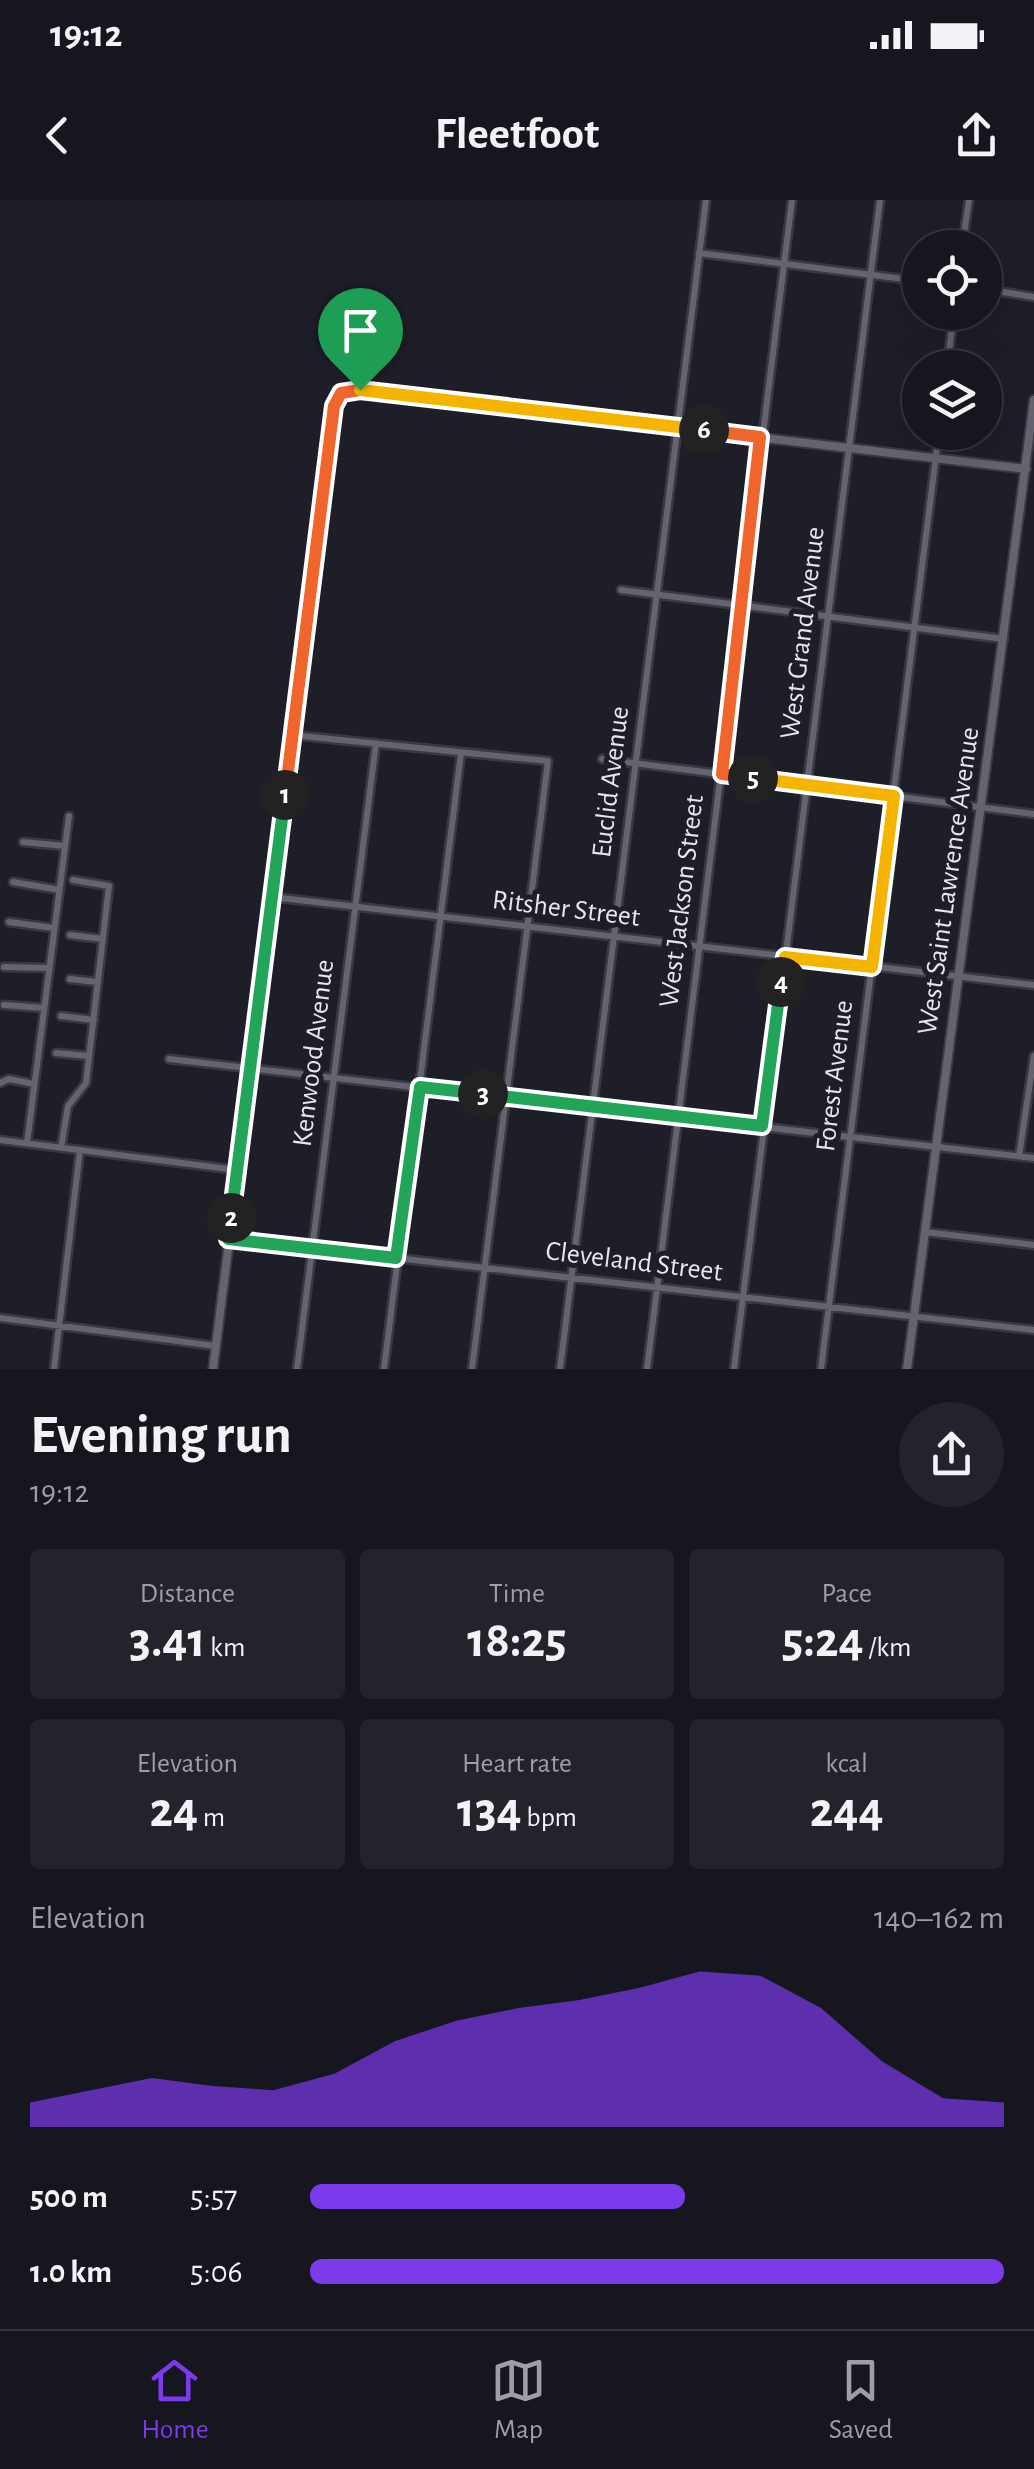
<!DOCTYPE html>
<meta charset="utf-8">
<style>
body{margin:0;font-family:"Alegreya Sans",sans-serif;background:#23232b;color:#f1f3f6;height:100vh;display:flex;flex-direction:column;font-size:38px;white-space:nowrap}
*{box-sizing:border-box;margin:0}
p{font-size:32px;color:#9e9fa4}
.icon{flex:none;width:55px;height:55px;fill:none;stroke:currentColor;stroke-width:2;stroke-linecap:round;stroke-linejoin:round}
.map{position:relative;height:1169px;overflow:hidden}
.sheet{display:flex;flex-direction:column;background:#16161e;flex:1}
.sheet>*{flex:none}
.tools{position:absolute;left:902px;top:30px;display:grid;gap:20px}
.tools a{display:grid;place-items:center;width:100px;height:100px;border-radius:50%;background:#16161e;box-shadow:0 10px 40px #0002,0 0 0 2px #35353c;font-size:50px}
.pin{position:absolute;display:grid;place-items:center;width:85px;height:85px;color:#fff;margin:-102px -42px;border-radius:50% 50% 50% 0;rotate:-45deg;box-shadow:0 0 10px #0007}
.pin .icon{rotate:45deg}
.km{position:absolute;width:50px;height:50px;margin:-25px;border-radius:50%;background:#222;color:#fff;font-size:28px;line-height:50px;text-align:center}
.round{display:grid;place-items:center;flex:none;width:105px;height:105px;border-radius:52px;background:#23232b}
.summary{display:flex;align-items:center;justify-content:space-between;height:170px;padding:0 30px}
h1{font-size:55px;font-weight:600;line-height:75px}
.stats{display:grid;grid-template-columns:repeat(3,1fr);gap:15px;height:170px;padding:10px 30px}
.stats div{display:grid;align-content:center;border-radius:10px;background:#23232b;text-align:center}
.stats b{font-size:50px;font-weight:600}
.stats small{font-size:28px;font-weight:400}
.stats p{font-size:28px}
.chart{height:280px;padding:20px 30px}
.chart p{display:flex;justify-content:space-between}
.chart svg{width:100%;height:180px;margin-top:10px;fill:#7c3aed;opacity:.7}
ul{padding:0 30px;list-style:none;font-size:32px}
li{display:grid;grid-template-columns:160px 120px 1fr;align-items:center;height:75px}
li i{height:25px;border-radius:12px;background:#7c3aed}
.status{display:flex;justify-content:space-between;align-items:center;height:70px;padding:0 50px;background:#16161e;direction:ltr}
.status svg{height:28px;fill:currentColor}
header{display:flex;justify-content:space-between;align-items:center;height:130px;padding:0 30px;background:#16161e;font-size:45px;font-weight:600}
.tab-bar{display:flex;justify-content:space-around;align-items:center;height:140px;border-top:2px solid #35353c;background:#16161e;font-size:28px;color:#9e9fa4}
.tab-bar a{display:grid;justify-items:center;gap:5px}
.tab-bar .on{color:#7c3aed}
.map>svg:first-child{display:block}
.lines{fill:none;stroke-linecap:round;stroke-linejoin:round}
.minor-casing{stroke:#393942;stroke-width:11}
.tertiary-casing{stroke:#393942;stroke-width:12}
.minor{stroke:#636470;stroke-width:6}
.tertiary{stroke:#636470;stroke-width:8}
.split-1-casing{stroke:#fff;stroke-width:20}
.split-2-casing{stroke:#fff;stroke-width:20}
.split-3-casing{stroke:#fff;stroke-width:20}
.split-4-casing{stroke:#fff;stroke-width:20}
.split-5-casing{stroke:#fff;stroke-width:20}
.split-6-casing{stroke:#fff;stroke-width:20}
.split-7-casing{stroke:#fff;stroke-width:20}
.split-1{stroke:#f0652b;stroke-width:12}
.split-2{stroke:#22a559;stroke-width:12}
.split-3{stroke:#22a559;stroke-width:12}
.split-4{stroke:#22a559;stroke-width:12}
.split-5{stroke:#f5b400;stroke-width:12}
.split-6{stroke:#f0652b;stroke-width:12}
.split-7{stroke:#f5b400;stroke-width:12}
.labels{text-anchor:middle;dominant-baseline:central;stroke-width:10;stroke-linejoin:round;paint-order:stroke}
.street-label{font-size:28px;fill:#e6e6ee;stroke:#1d1e28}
</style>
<div class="status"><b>19:12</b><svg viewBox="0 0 49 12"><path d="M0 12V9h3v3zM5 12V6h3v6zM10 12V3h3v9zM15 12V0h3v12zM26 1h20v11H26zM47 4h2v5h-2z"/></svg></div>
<header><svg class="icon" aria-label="back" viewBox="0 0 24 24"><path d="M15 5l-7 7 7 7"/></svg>Fleetfoot<svg class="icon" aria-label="share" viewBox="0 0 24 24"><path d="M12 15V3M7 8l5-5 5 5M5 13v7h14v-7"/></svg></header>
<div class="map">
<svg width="1034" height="1169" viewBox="0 0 1034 1169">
<rect width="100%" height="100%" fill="#1d1e28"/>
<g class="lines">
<defs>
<path id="minor" d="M962 48 969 0
M699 53 920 81
M985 89 1034 97
M947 168 954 112
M621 390 1004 439
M292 535 548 561 472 1169
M602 559 1034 614
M23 642 65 646
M13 682 60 690
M272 697 1034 785
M9 722 54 728
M70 735 103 739
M4 767 49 768
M70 779 97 782
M4 805 44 808
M61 816 94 820
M56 853 89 856
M169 859 1034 958
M0 883 9 879 34 884
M0 940 237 970
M27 943 69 616
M61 948 68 906 86 883 109 686 73 680
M1019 956 1034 856
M925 1032 1034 1045
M228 1039 1034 1130
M0 1118 216 1146
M54 1169 80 950
M297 1169 376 543
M384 1169 461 553
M560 1169 706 0
M647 1169 792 0
M734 1169 880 0
M821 1169 939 232"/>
<path id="tertiary" d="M213 1169 334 206 341 193 360 190 1026 269
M907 1169 1034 200"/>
</defs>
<use href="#minor" class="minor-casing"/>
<use href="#tertiary" class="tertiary-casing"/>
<use href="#minor" class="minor"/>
<use href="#tertiary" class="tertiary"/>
</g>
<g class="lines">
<defs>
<path id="split-1" d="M285 595 334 206 341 193 360 190"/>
<path id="split-2" d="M231 1018 285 595"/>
<path id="split-3" d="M231 1018 228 1039 396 1058 420 887 483 894"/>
<path id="split-4" d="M483 894 762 926 781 782"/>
<path id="split-5" d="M753 578 894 596 872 767 785 757 781 782"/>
<path id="split-6" d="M704 230 760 237 722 574 753 578"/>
<path id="split-7" d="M360 190 704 230"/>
</defs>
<use href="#split-1" class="split-1-casing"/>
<use href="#split-2" class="split-2-casing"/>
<use href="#split-3" class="split-3-casing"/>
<use href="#split-4" class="split-4-casing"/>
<use href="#split-5" class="split-5-casing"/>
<use href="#split-6" class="split-6-casing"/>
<use href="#split-7" class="split-7-casing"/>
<use href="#split-1" class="split-1"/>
<use href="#split-2" class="split-2"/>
<use href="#split-3" class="split-3"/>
<use href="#split-4" class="split-4"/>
<use href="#split-5" class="split-5"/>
<use href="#split-6" class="split-6"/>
<use href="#split-7" class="split-7"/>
</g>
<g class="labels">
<g class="street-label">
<text transform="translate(803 433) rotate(-83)">West Grand Avenue</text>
<text transform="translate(611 582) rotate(-83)">Euclid Avenue</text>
<text transform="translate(949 681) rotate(-82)">West Saint Lawrence Avenue</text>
<text transform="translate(682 701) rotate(-83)">West Jackson Street</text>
<text transform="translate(566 709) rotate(7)">Ritsher Street</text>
<text transform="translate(314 853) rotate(-83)">Kenwood Avenue</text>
<text transform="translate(835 876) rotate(-83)">Forest Avenue</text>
<text transform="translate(634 1062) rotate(7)">Cleveland Street</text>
</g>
</g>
</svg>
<div class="tools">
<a><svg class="icon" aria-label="locate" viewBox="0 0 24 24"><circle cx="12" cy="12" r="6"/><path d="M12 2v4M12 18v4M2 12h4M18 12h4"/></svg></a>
<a><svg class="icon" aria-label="layers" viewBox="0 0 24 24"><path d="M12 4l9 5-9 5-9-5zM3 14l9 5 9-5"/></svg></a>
</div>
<div class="pin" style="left:360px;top:190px;background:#1e9e55"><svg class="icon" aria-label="arrive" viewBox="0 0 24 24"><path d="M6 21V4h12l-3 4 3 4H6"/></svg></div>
<b class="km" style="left:285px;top:595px">1</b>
<b class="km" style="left:231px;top:1018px">2</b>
<b class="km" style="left:483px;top:894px">3</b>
<b class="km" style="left:781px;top:782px">4</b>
<b class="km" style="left:753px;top:578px">5</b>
<b class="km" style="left:704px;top:230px">6</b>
</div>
<section class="sheet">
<div class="summary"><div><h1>Evening run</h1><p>19:12</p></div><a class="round"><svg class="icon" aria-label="share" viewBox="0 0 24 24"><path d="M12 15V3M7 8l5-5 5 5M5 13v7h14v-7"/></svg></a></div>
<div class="stats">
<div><p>Distance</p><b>3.41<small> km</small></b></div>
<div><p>Time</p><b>18:25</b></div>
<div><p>Pace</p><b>5:24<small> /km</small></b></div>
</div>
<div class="stats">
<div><p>Elevation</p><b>24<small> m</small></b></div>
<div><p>Heart rate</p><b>134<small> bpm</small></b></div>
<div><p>kcal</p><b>244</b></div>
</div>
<div class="chart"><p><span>Elevation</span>140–162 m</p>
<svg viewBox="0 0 160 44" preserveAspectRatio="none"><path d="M0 44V38L10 35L20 32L30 34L40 35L50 31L60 23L70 18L80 15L90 13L100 10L110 6L120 7L130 15L140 28L150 37L160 38V44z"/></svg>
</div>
<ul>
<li><b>500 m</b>5:57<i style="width:54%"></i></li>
<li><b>1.0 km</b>5:06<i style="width:100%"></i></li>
</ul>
</section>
<nav class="tab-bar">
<a class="on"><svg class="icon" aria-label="home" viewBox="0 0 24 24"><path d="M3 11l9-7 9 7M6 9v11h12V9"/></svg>Home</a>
<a><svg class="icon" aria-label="map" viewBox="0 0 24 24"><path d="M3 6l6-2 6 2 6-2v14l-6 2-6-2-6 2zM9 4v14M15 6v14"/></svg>Map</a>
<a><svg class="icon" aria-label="saved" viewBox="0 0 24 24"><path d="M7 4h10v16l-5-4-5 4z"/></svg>Saved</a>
</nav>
